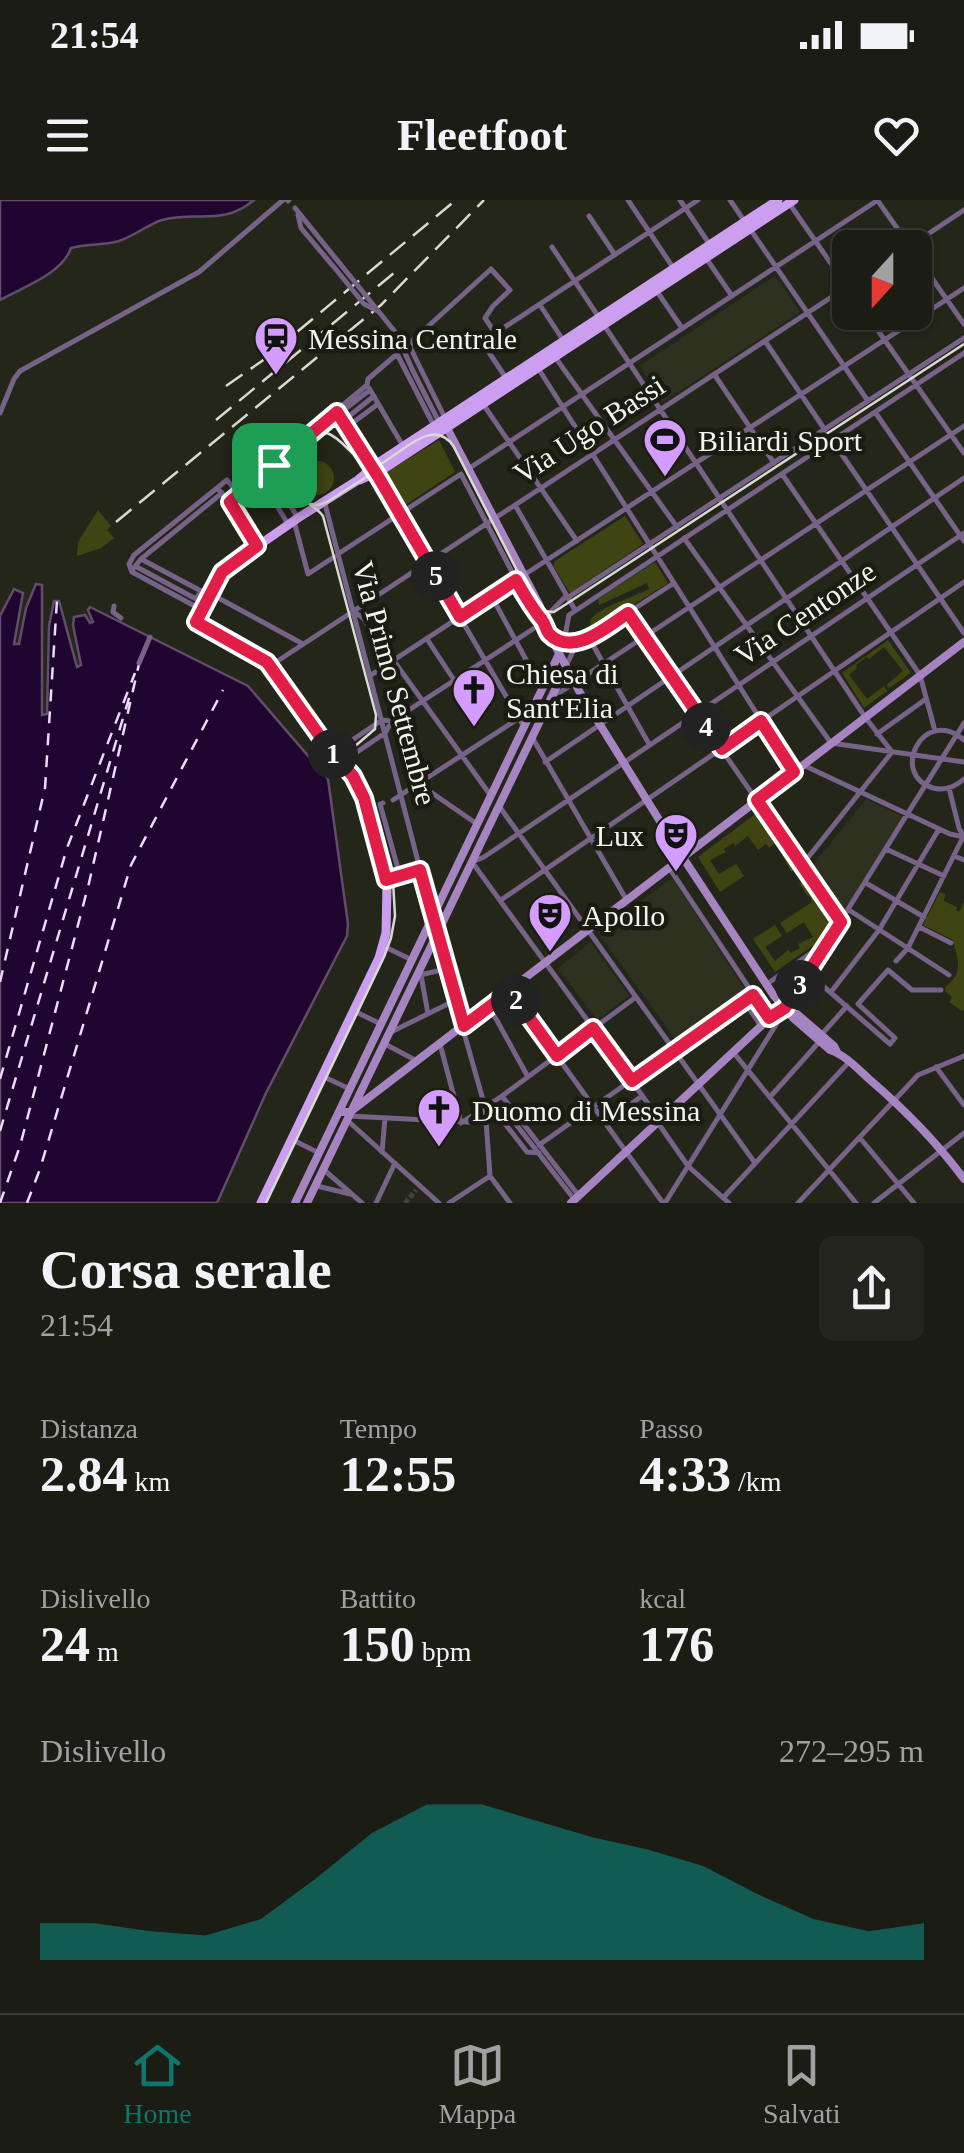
<!DOCTYPE html>
<html lang="it">
<meta charset="utf-8">
<style>
body{margin:0;font-family:Georgia,serif;background:#24251d;color:#f1f3f6;height:100vh;display:flex;flex-direction:column;font-size:38px;white-space:nowrap}
*{box-sizing:border-box;margin:0}
p{font-size:32px;color:#a0a1a0}
.icon{flex:none;width:55px;height:55px;fill:none;stroke:currentColor;stroke-width:2;stroke-linecap:round;stroke-linejoin:round}
.map{position:relative;height:1003px;overflow:hidden}
.drawer{display:flex;flex-direction:column;background:#1b1c14;flex:1}
.drawer>*{flex:none}
.needle{width:65px;rotate:201deg}
.fabs{position:absolute;left:832px;top:30px;display:grid;gap:20px}
.fabs a{display:grid;place-items:center;width:100px;height:100px;border-radius:15px;background:#1b1c14;box-shadow:0 2px 8px #0004,0 0 0 2px #393a34;font-size:50px}
.pin{position:absolute;display:grid;place-items:center;width:85px;height:85px;color:#fff;margin:-42px;border-radius:20px;box-shadow:0 5px 15px #0006}
.km{position:absolute;width:50px;height:50px;margin:-25px;border-radius:50%;background:#222;color:#fff;font-size:28px;line-height:50px;text-align:center}
.round{display:grid;place-items:center;flex:none;width:105px;height:105px;border-radius:15px;background:#24251d}
.summary{display:flex;align-items:center;justify-content:space-between;height:170px;padding:0 40px}
h1{font-size:55px;font-weight:700;line-height:75px}
.stats{display:grid;grid-template-columns:repeat(3,1fr);gap:15px;height:170px;padding:10px 40px}
.stats div{display:grid;align-content:center}
.stats b{font-size:50px;font-weight:700}
.stats small{font-size:28px;font-weight:400}
.stats p{font-size:28px}
.chart{height:280px;padding:20px 40px}
.chart p{display:flex;justify-content:space-between}
.chart svg{width:100%;height:180px;margin-top:10px;fill:#0f766e;opacity:.7}
.status{display:flex;justify-content:space-between;align-items:center;height:70px;padding:0 50px;background:#1b1c14;direction:ltr}
.status svg{height:28px;fill:currentColor}
header{display:flex;justify-content:space-between;align-items:center;height:130px;padding:0 40px;background:#1b1c14;font-size:45px;font-weight:700}
.menu{display:flex;justify-content:space-around;align-items:center;height:140px;border-top:2px solid #393a34;background:#1b1c14;font-size:28px;color:#a0a1a0}
.menu a{display:grid;justify-items:center;gap:5px}
.menu .active{color:#0f766e}
.map>svg:first-child{display:block}
.built{fill:#2e3120}
.green{fill:#3f4512}
.water{fill:#210531;stroke:#604d69;stroke-width:2.5}
.lines{fill:none;stroke-linecap:round;stroke-linejoin:round}
.ferry{stroke:#ecdbfa;stroke-width:2.5;stroke-dasharray:12 10;stroke-linecap:butt}
.street-tunnel{stroke:#43453a;stroke-width:5;stroke-dasharray:5 2.5;stroke-linecap:butt}
.street{stroke:#776288;stroke-width:5}
.secondary{stroke:#a684c2;stroke-width:8}
.primary{stroke:#cb9eef;stroke-width:9}
.tram{stroke:#d8dad1;stroke-width:2.5}
.rail{stroke:#d8dad1;stroke-width:2.5;stroke-dasharray:20 10;stroke-linecap:butt}
.street-bridge{stroke:#776288;stroke-width:5}
.route-casing{stroke:#fff;stroke-width:20}
.route{stroke:#e11d48;stroke-width:12}
.labels{text-anchor:middle;dominant-baseline:central;stroke-width:9;stroke-linejoin:round;paint-order:stroke}
.poi-label{font-size:30px;fill:#f3f5ed;stroke:#1a1c11;text-anchor:start}
.street-label{font-size:30px;fill:#f3f5ed;stroke:#1a1c11}
</style>
<div class="status"><b>21:54</b><svg viewBox="0 0 49 12"><path d="M0 12V9h3v3zM5 12V6h3v6zM10 12V3h3v9zM15 12V0h3v12zM26 1h20v11H26zM47 4h2v5h-2z"/></svg></div>
<header><svg class="icon" aria-label="menu" viewBox="0 0 24 24"><path d="M4 6h16M4 12h16M4 18h16"/></svg>Fleetfoot<svg class="icon" aria-label="heart" viewBox="0 0 24 24"><path d="M12 20l-8-8c-3-5 5-10 8-4 3-6 11-1 8 4z"/></svg></header>
<div class="map">
<svg width="964" height="1003" viewBox="0 0 964 1003">
<rect width="100%" height="100%" fill="#24261a"/>
<path class="built" d="M775 76 800 112 663 202 640 166Z
M866 599 904 617 846 712 812 666Z
M672 678 748 794 678 843 598 733Z
M591 742 629 796 597 820 558 768Z"/>
<path class="green" d="M439 240 455 272 401 308 382 275Z
M300 278a17 17 0 1 1 34 0a17 17 0 1 1-34 0Z
M98 310 111 326 107 330 114 338 101 348 77 356 78 342Z
M625 316 643 344 570 393 553 366 555 361Z
M655 362 668 383 593 430C592 428 590 425 590 422 591 410 638 395 649 389L647 383 599 405 598 399Z
M888 440 911 473 889 488 886 485 903 471 884 447 869 459 866 457 856 465 857 468 849 475 867 499 884 486 887 491 864 508 842 473Z
M758 612 797 668 791 672 776 643 769 648 766 644 758 650 748 636 735 646 733 643 724 649 726 652 710 660 719 674 736 664 744 676 720 692 698 657Z
M805 680 834 723 824 738 775 772 753 739 775 725 782 736 765 747 775 761 788 750 791 753 800 748 798 744 813 737 804 722 787 733 780 723 812 702 810 696 808 697 799 683Z
M940 692 945 694 944 701 957 707 956 710 959 712 964 702V810L962 811 949 802 952 797 945 791V787C964 773 958 762 953 740L923 725Z"/>
<path class="water" d="M0 0H254C222 27 196 10 162 20 147 25 134 36 119 41 106 45 87 44 71 48 62 74 23 87 0 100Z
M36 384 42 385V515L47 514 49 426 54 401H59L77 467 81 465 73 425 74 417 85 415 90 423 93 422 88 410 90 407 248 486 328 579 348 724 347 736 266 893 217 1003H0V416L14 389 23 393 14 444H19L26 408Z"/>
<g class="lines">
<path class="ferry" d="M0 782 45 588 57 400
M0 879 67 648 135 473
M0 931 132 488
M0 1003 20 946 89 683 139 464
M27 1003 40 969 131 665 223 490"/>
<path class="street-tunnel" d="M405 1003 416 990"/>
<path class="street" d="M628 0 674 69
M680 0 710 45
M730 0 745 22
M288 1 289 0
M878 1 909 45
M789 3 850 91
M589 16 615 55
M750 29 868 201
M552 47 865 517 892 552
M907 48 964 10
M915 54 964 124
M706 58 732 96
M656 90 682 128
M540 105 563 140
M865 112 964 253
M765 141 825 230
M555 157 677 327
M538 168 793 571
M413 171 439 222
M714 174 774 263
M506 178 482 142 698 0
M369 188 403 246
M483 204 577 341
M337 212 379 278 524 527
M337 212 338 209 367 185 368 179 397 154 434 226
M875 212 964 341
M0 213 14 179 20 171 199 72 283 0
M446 220 410 147 412 141 491 69 510 90 493 106 485 118 495 133
M343 221 374 196
M347 227 378 204
M832 240 964 433
M468 269 878 0
M269 271 298 318
M782 274 920 475 935 531
M261 280 288 324
M217 288 227 280 239 295
M230 302 337 212H341L370 190
M325 304 446 769 485 907 490 976 510 1003
M515 305 575 410
M294 321 308 374 334 357
M684 338 831 543 964 562
M338 354 461 274 534 414 540 419
M135 366 196 399 201 391 141 359
M133 369 141 359 222 293
M132 372 129 364 134 355 217 288 230 302 257 346
M132 372 202 410
M524 375 964 88
M211 394 303 444
M492 397 542 489
M567 398 964 138
M114 406 113 412 121 418
M356 413 363 418 491 596
M627 413 841 722
M552 435 569 442 589 438 674 383
M589 438 649 544
M427 439 454 480
M564 441 569 415 964 153
M139 463 150 437
M270 466 850 85
M566 466 578 441
M371 475 516 380
M553 497 964 226
M877 534 926 499
M532 537 626 699
M964 540C923 505 889 575 933 588 945 591 955 587 964 579
M333 553 382 520 392 521
M545 562 964 278
M341 563 385 533 392 521 536 427 566 396
M803 565 950 634 964 637
M419 584 477 624
M949 588 959 628 964 637
M393 600 530 511
M383 603 380 604 400 676
M499 606 755 963
M886 649 944 676
M954 656 964 660
M802 665 892 552
M670 669 769 818
M386 679 420 671
M866 683 924 717
M501 700 964 382
M849 710 949 775
M919 727 951 743
M383 746 412 760
M896 761 908 748 963 637
M808 773 890 844 895 838 858 804 888 770 912 790H941
M420 775 446 769
M421 775 428 814
M767 784 828 741
M510 791 663 1003
M831 792 879 730 939 629
M744 801 761 826
M489 806 528 877
M354 811 381 824
M391 832 456 800
M822 834 847 806
M385 844 417 861
M440 844 461 923
M733 852 856 1003
M936 867 964 905
M322 876 350 889
M502 896 579 996
M770 897 820 841
M485 907 508 914 574 999
M496 912 527 952 539 953
M349 916 485 923
M660 920 472 662 484 657 964 333
M348 921 439 1003
M461 923 502 896 636 797
M605 923 642 896
M658 923 688 966 729 1003
M860 938 914 1003
M291 939 319 953
M539 945 753 795
M382 952 385 918
M323 969 362 1003
M317 986 350 994
M723 998 849 862
M376 1003 395 963
M449 1003 490 976
M665 1003 964 523
M798 1003 918 875 964 856
M874 1003 964 933"/>
<path class="secondary" d="M447 228 540 406 542 421 579 491 676 647 774 796 793 818 830 850C845 855 857 868 869 879 904 909 936 941 964 979
M797 814 834 846 837 852
M339 912H350L964 442
M295 1003 559 454
M307 1003 566 467
M571 1003 774 814 785 808"/>
<path class="primary" d="M360 280 382 270 794 0
M261 1003 379 758 386 733 387 686 360 588 329 549 267 462 196 422 221 375 229 366 298 318 358 280 378 263 778 0"/>
<path class="tram" d="M311 304 318 305 327 302 382 267
M266 1003 384 757 391 738 395 716 393 681 370 593 350 559 354 547 375 529 376 515 323 316C310 297 258 287 292 254 302 244 313 235 327 233 346 240 354 263 375 267 400 256 433 214 454 247L533 402 542 411 554 412 964 144"/>
<path class="rail" d="M226 186 262 161 456 0
M216 220 400 68
M116 322 381 105 484 0"/>
<path class="street-bridge" d="M295 8 396 133 413 171
M298 15 301 28 338 72 364 104 378 111"/>
</g>
<g class="lines">
<defs>
<path id="route" d="M337 212 379 278 460 417 516 380C525 396 531 407 542 420 545 424 546 430 549 434 573 458 608 426 628 413L722 549 761 521 794 572 757 600 841 722 785 808 769 818 753 795 632 881 593 828 557 856 510 791 464 826 420 670 386 680 364 598 353 576 329 549 267 462 196 422 222 372 257 346 230 302Z"/>
</defs>
<use href="#route" class="route-casing"/>
<use href="#route" class="route"/>
</g>
<defs>
<symbol id="station-pin" viewBox="-11 -11 22 30"><path d="M0 17L-7.5 6A9.5 9.5 0 1 1 7.5 6Z" fill="#d39cfd" stroke="#1a1c11"/><path d="M-3-6H3Q5-6 5-4V2Q5 4 3 4L4.5 6H3L1.5 4h-3L-3 6H-4.5L-3 4Q-5 4-5 2V-4Q-5-6-3-6ZM-3.5-4v3h7v-3ZM-3.5 1v1.5H-2V1ZM2 1v1.5H3.5V1Z" fill="#111"/></symbol>
<symbol id="stadium-pin" viewBox="-11 -11 22 30"><path d="M0 17L-7.5 6A9.5 9.5 0 1 1 7.5 6Z" fill="#d39cfd" stroke="#1a1c11"/><path d="M0-5a6.5 5 0 1 0 0 10a6.5 5 0 1 0 0-10ZM-3.5-1.8h7v3.6h-7Z" fill="#111"/></symbol>
<symbol id="church-pin" viewBox="-11 -11 22 30"><path d="M0 17L-7.5 6A9.5 9.5 0 1 1 7.5 6Z" fill="#d39cfd" stroke="#1a1c11"/><path d="M-1.2-6h2.4v3.5h3.3v2.4h-3.3V6h-2.4V-.1h-3.3v-2.4h3.3Z" fill="#111"/></symbol>
<symbol id="theatre-pin" viewBox="-11 -11 22 30"><path d="M0 17L-7.5 6A9.5 9.5 0 1 1 7.5 6Z" fill="#d39cfd" stroke="#1a1c11"/><path d="M-5-5.5Q0-4 5-5.5V0Q5 5 0 6Q-5 5-5 0ZM-3.3-2.5H-1v1.5H-3.3ZM1-2.5H3.3v1.5H1ZM-2.8 1Q0 5.5 2.8 1Z" fill="#111"/></symbol>
</defs>
<g fill-rule="evenodd">
<use href="#station-pin" x="251" y="113" width="50" height="68"/>
<use href="#stadium-pin" x="640" y="215" width="50" height="68"/>
<use href="#church-pin" x="449" y="465" width="50" height="68"/>
<use href="#theatre-pin" x="651" y="610" width="50" height="68"/>
<use href="#theatre-pin" x="525" y="690" width="50" height="68"/>
<use href="#church-pin" x="414" y="885" width="50" height="68"/>
</g>
<g class="labels">
<g class="poi-label">
<text x="308" y="138">Messina Centrale</text>
<text x="698" y="240">Biliardi Sport</text>
<text x="506" y="473">Chiesa di<tspan x="506" dy="34">Sant'Elia</tspan></text>
<text x="644" y="635" text-anchor="end">Lux</text>
<text x="582" y="715">Apollo</text>
<text x="472" y="910">Duomo di Messina</text>
</g>
<g class="street-label">
<text transform="translate(589 229) rotate(-33)">Via Ugo Bassi</text>
<text transform="translate(805 413) rotate(-34)">Via Centonze</text>
<text transform="translate(395 483) rotate(75)">Via Primo Settembre</text>
</g>
</g>
</svg>
<div class="fabs">
<a><svg class="needle" viewBox="-14 -14 28 28"><path d="M0-13l5 13h-10z" fill="#e53935"/><path d="M0 13l5-13h-10z" fill="#a0a1a0"/></svg></a>
</div>
<div class="pin" style="left:274px;top:265px;background:#1e9e55"><svg class="icon" aria-label="arrive" viewBox="0 0 24 24"><path d="M6 21V4h12l-3 4 3 4H6"/></svg></div>
<b class="km" style="left:333px;top:554px">1</b>
<b class="km" style="left:516px;top:800px">2</b>
<b class="km" style="left:800px;top:785px">3</b>
<b class="km" style="left:706px;top:527px">4</b>
<b class="km" style="left:436px;top:376px">5</b>
</div>
<section class="drawer">
<div class="summary"><div><h1>Corsa serale</h1><p>21:54</p></div><a class="round"><svg class="icon" aria-label="share" viewBox="0 0 24 24"><path d="M12 15V3M7 8l5-5 5 5M5 13v7h14v-7"/></svg></a></div>
<div class="stats">
<div><p>Distanza</p><b>2.84<small> km</small></b></div>
<div><p>Tempo</p><b>12:55</b></div>
<div><p>Passo</p><b>4:33<small> /km</small></b></div>
</div>
<div class="stats">
<div><p>Dislivello</p><b>24<small> m</small></b></div>
<div><p>Battito</p><b>150<small> bpm</small></b></div>
<div><p>kcal</p><b>176</b></div>
</div>
<div class="chart"><p><span>Dislivello</span>272–295 m</p>
<svg viewBox="0 0 160 44" preserveAspectRatio="none"><path d="M0 44V35L10 35L20 37L30 38L40 34L50 24L60 13L70 6L80 6L90 10L100 14L110 17L120 21L130 28L140 34L150 37L160 35V44z"/></svg>
</div>
</section>
<nav class="menu">
<a class="active"><svg class="icon" aria-label="home" viewBox="0 0 24 24"><path d="M3 11l9-7 9 7M6 9v11h12V9"/></svg>Home</a>
<a><svg class="icon" aria-label="map" viewBox="0 0 24 24"><path d="M3 6l6-2 6 2 6-2v14l-6 2-6-2-6 2zM9 4v14M15 6v14"/></svg>Mappa</a>
<a><svg class="icon" aria-label="saved" viewBox="0 0 24 24"><path d="M7 4h10v16l-5-4-5 4z"/></svg>Salvati</a>
</nav>
